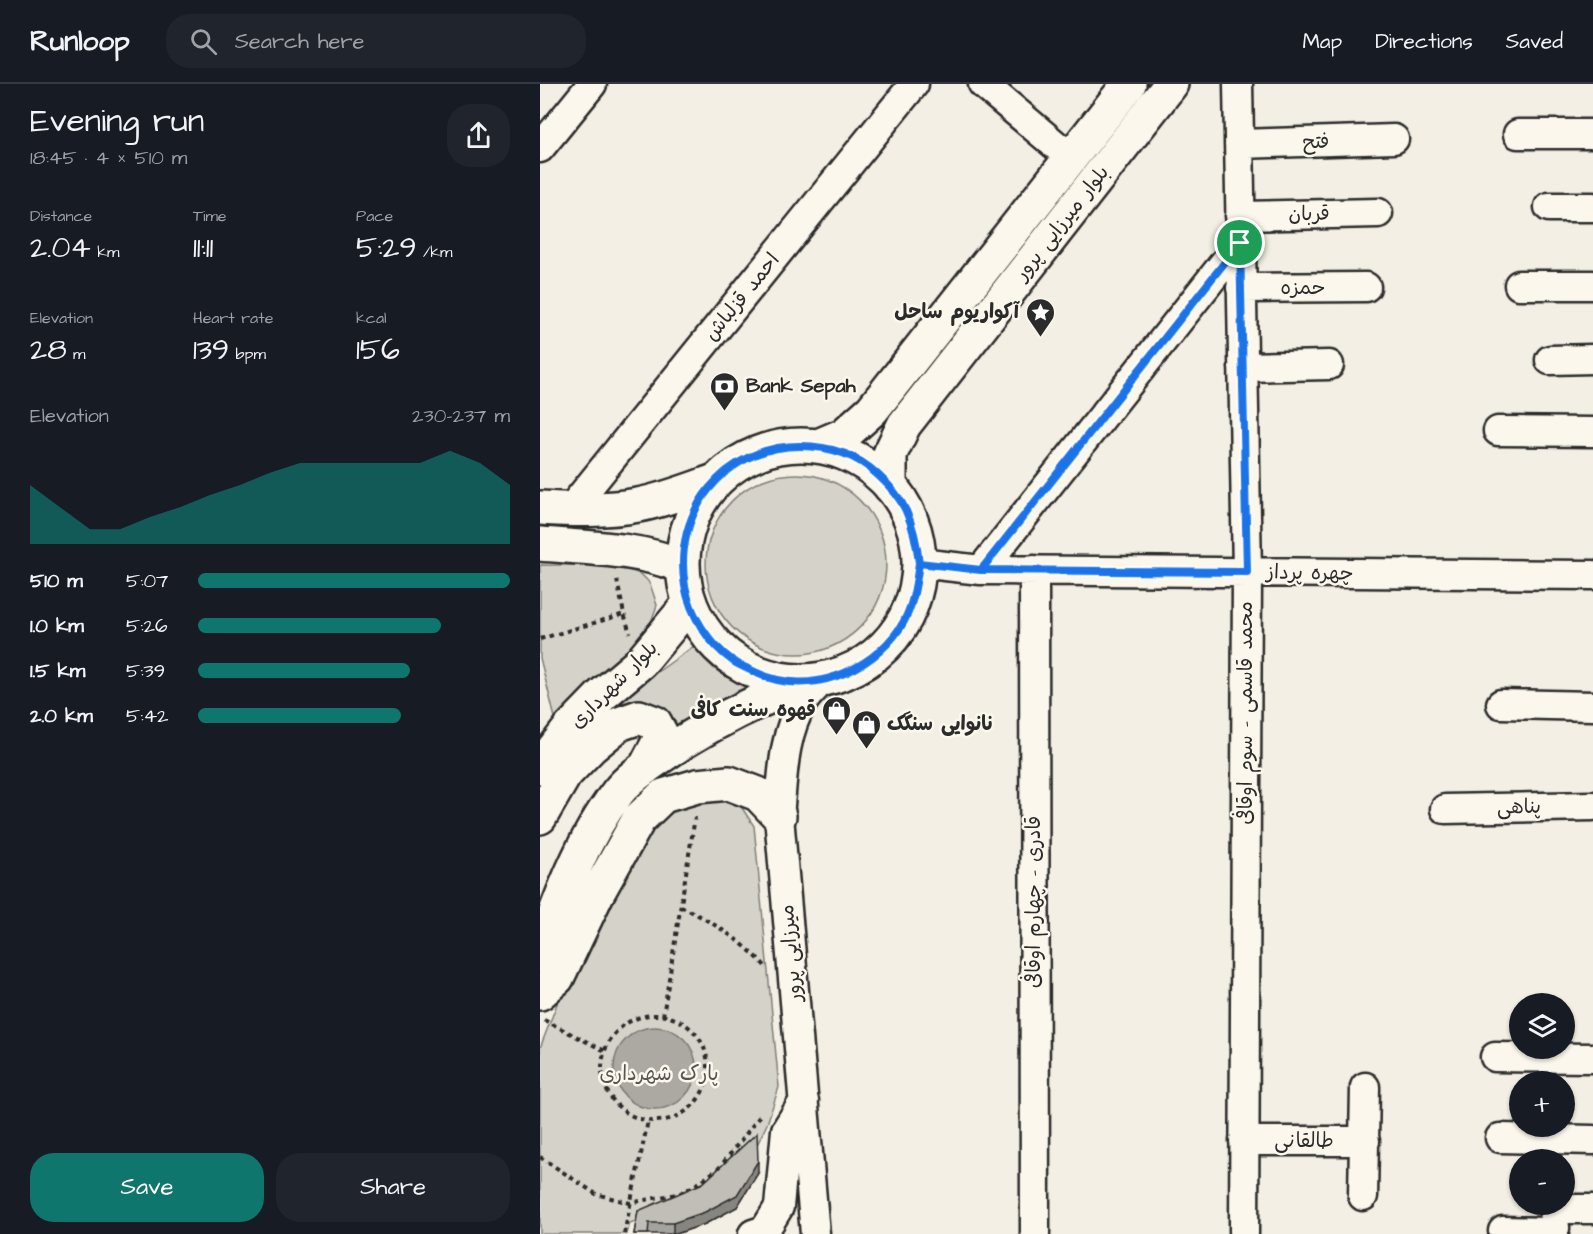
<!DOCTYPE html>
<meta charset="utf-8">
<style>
body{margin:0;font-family:"Architects Daughter","Playpen Sans Arabic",sans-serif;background:#20242c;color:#f1f3f6;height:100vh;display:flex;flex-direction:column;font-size:22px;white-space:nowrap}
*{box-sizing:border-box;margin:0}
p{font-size:20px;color:#9ea1a6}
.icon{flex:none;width:33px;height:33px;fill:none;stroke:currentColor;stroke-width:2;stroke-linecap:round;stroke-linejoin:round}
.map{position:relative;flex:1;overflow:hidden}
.details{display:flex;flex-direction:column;background:#171b24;width:540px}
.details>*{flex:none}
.fabs{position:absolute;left:969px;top:909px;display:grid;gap:12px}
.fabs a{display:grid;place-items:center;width:66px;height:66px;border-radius:50%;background:#171b24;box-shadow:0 2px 4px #0004;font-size:30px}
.pin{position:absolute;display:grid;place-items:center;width:51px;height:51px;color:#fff;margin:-26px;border:3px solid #fff;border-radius:50%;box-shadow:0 2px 6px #0007}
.round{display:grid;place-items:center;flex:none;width:63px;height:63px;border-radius:24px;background:#20242c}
.head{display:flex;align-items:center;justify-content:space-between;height:102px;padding:0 30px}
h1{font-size:33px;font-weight:600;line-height:45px}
.metrics{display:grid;grid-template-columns:repeat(3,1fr);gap:9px;height:102px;padding:6px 30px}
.metrics div{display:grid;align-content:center}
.metrics b{font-size:30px;font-weight:600}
.metrics small{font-size:16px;font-weight:400}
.metrics p{font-size:16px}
.chart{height:168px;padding:12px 30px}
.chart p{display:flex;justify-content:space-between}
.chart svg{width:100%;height:108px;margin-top:6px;fill:#0f766e;opacity:.7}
.primary-button{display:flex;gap:12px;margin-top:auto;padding:12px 30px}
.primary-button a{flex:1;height:69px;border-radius:24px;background:#0f766e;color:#fff;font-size:24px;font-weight:600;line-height:69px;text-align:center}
.primary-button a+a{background:#20242c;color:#f1f3f6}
ul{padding:0 30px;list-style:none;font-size:20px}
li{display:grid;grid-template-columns:96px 72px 1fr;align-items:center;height:45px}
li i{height:15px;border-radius:8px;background:#0f766e}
header{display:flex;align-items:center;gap:36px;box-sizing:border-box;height:84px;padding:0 30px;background:#171b24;border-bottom:2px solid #363941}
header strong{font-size:28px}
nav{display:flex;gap:33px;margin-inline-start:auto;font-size:21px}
.search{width:420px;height:54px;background:#20242c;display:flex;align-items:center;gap:15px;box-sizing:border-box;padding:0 21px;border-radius:24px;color:#9ea1a6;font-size:22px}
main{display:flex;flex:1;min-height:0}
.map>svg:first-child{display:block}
.green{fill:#d5d2c9;stroke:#807e7a;stroke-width:1.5}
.water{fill:#aca9a2;stroke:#787772;stroke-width:1.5}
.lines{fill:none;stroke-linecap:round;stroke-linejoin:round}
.minor-casing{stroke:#2b2b2b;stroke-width:33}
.major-casing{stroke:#2b2b2b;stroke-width:38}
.path{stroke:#2b2b2b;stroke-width:4;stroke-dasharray:4.5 4.5;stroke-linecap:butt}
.minor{stroke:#fbf7ec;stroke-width:28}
.major{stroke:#fbf7ec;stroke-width:33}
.wall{fill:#a5a39d;stroke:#2b2b2b;stroke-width:1.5}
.shaded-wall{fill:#86857f;stroke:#2b2b2b;stroke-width:1.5}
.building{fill:#c0beb6;stroke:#2b2b2b;stroke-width:1.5}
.route-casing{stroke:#fff;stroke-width:12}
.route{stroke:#1a73e8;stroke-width:8}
.labels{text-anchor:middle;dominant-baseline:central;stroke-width:5;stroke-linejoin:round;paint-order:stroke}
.street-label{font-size:20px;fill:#2b2b2b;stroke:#fbf7ec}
.poi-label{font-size:20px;font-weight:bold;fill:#2b2b2b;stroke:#fbf7ec;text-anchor:end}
.park-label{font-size:20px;fill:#565552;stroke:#fbf7ec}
</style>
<header>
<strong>Runloop</strong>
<div class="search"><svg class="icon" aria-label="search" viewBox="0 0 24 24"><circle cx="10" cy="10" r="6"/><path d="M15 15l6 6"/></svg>Search here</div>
<nav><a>Map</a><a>Directions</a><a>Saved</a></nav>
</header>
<main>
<section class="details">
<div class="head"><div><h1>Evening run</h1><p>18:45 · 4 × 510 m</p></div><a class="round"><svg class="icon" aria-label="share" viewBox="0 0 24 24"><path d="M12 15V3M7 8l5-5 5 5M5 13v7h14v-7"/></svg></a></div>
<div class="metrics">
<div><p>Distance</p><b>2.04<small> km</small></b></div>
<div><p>Time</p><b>11:11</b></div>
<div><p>Pace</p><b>5:29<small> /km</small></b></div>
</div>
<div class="metrics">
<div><p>Elevation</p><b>28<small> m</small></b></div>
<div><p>Heart rate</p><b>139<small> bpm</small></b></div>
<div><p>kcal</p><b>156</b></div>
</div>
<div class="chart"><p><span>Elevation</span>230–237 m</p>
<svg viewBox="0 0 160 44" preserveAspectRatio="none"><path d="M0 44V20L10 29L20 38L30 38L40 33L50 29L60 24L70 20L80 15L90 11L100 11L110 11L120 11L130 11L140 6L150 11L160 20V44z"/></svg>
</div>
<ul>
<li><b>510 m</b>5:07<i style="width:100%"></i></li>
<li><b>1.0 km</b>5:26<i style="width:78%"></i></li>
<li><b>1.5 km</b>5:39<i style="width:68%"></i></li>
<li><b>2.0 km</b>5:42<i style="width:65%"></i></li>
</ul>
<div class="primary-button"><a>Save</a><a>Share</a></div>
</section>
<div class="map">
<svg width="1053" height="1150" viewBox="0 0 1053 1150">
<rect width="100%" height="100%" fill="#f3efe4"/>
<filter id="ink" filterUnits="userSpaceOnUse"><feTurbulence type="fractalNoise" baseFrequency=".0167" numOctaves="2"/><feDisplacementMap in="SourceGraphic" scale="12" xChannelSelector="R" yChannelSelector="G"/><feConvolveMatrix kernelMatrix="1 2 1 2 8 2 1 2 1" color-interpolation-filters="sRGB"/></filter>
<g filter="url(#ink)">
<path class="green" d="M166 480a90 90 0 1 1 180 0a90 90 0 1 1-180 0Z
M0 481C24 482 90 477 106 495 112 500 114 514 117 521L106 553 15 634 0 574Z
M154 562C173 588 183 592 212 604L167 623 131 655 108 622 79 621 109 594Z
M178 712 198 718 214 742 239 1003 227 1040 217 1061 163 1111 90 1139 87 1150H0V964L32 881 117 729Z"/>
<path class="water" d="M74 984a41 41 0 1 1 82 0a41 41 0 1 1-82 0Z"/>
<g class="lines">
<defs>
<path id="minor" d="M443 0 531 74
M698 0 707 488 704 1150
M978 50H1053
M699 60 854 55
M0 64 52 0
M1009 123H1053
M700 132 838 129
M979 201H1053
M701 204 826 203
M1010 276 1053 275
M703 283 789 281
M958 347 1053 348
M30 426 374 0
M379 479 441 486 1053 491
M441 486 700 159
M494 486 495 1150
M961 620 1053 622
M905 725 1053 722
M955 973 1053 974
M960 1054 1053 1056
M704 1057H825
M823 1112 825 1003
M963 1147 1009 1148 1015 1144 1014 1134 1017 1127 1026 1125H1053
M213 1150 225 1146 239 1123 246 1046 264 1017
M275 1150 239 732C243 694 242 653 263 618 267 611 275 604 281 597"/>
<path id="major" d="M143 479a118 118 0 1 1 236 0a118 118 0 1 1-236 0Z
M278 362 304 351 332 326 589 0
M350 402V370L364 341 631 0
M0 424C33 426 66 427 98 421 125 416 150 406 175 397
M0 460C48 464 97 464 142 482
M0 683 30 644 62 611 101 578 149 520
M0 733 25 690 51 663 79 640 99 633 115 639 122 652 105 684
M0 872C20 815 41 757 78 708 89 694 106 683 120 673 165 642 211 619 261 599
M0 909 17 894 57 810 99 735 123 712 157 702 189 699 218 710 239 732"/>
</defs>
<use href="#minor" class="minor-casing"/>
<use href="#major" class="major-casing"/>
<path class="path" d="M77 496 84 530 90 549
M0 555 84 530
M141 822C173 839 201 855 225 882
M62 984a53 53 0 1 1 106 0a53 53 0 1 1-106 0Z
M123 932 155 733
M4 936 65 967
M0 1073 56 1110 90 1119 115 1114 139 1110 160 1098 179 1084 220 1032
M84 1150 108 1037"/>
<use href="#minor" class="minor"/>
<use href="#major" class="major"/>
</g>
<path class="wall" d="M218 1089 197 1123 165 1140 136 1150H94L98 1127Z"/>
<path class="shaded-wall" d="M218 1077V1089L197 1123 165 1140 136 1150H133V1139Z"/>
<path class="building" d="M217 1049 218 1077 197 1111 165 1128 133 1139H109L108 1150H94L98 1127 163 1099Z"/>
</g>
<g class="lines" filter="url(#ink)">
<defs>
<path id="route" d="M700 159 441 486 379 479C376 501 373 524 360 544 330 588 269 613 217 589 209 585 200 582 193 577 168 559 151 532 145 502 132 429 184 362 260 362 289 362 317 371 338 391 349 401 360 413 366 427 374 444 377 461 379 479L441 486 707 488 700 159"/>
</defs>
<use href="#route" class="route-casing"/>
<use href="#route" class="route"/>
</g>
<defs>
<symbol id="sight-pin" viewBox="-11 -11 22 30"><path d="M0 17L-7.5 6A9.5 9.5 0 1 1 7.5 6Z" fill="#2b2b2b" stroke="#fbf7ec"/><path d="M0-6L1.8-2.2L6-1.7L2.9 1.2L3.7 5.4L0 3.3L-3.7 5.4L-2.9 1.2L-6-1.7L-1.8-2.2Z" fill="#fff"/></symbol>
<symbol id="bank-pin" viewBox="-11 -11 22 30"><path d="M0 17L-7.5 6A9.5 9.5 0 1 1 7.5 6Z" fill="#2b2b2b" stroke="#fbf7ec"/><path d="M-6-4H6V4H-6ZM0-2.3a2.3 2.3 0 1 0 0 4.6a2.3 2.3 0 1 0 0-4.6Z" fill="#fff"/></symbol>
<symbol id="shop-pin" viewBox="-11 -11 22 30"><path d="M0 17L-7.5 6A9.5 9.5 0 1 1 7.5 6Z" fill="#2b2b2b" stroke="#fbf7ec"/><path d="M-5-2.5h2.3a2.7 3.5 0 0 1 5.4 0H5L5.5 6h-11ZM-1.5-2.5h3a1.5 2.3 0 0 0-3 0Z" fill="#fff"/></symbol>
</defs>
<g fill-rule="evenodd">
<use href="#sight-pin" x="484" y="212" width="33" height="45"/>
<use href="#bank-pin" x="168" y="286" width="33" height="45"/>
<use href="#shop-pin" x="280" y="610" width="33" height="45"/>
<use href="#shop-pin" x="310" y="624" width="33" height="45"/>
</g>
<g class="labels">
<g class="street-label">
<text transform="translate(776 58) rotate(-2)">فتح</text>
<text transform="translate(769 130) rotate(-1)">قربان</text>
<text transform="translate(522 139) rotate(-52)">بلوار میرزایی پرور</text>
<text x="763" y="204">حمزه</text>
<text transform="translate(202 213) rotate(-51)">احمد قزلباش</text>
<text transform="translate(770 489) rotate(1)">چهره پرداز</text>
<text transform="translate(74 601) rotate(-45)">بلوار شهرداری</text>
<text transform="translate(706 629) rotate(-90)">محمد قاسمی - سوم اوقافی</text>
<text transform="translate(979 723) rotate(-1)">پناهی</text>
<text transform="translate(494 818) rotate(-90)">قادری - چهارم اوقافی</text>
<text transform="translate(251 869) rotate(-95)">میرزایی پرور</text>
<text x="764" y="1057">طالقانی</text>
</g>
<g class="poi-label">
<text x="479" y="228">آکواریوم ساحل</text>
<text x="206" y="302" text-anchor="start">Bank Sepah</text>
<text x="276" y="626">قهوه سنت کافی</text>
<text x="347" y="640" text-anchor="start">نانوایی سنگک</text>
</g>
<g class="park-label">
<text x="119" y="990">پارک شهرداری</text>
</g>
</g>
</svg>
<div class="fabs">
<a><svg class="icon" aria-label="layers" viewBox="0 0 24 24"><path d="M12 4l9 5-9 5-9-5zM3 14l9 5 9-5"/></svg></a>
<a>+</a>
<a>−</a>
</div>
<div class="pin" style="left:700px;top:159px;background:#1e9e55"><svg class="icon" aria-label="arrive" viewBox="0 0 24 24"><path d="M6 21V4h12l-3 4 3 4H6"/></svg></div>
</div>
</main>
